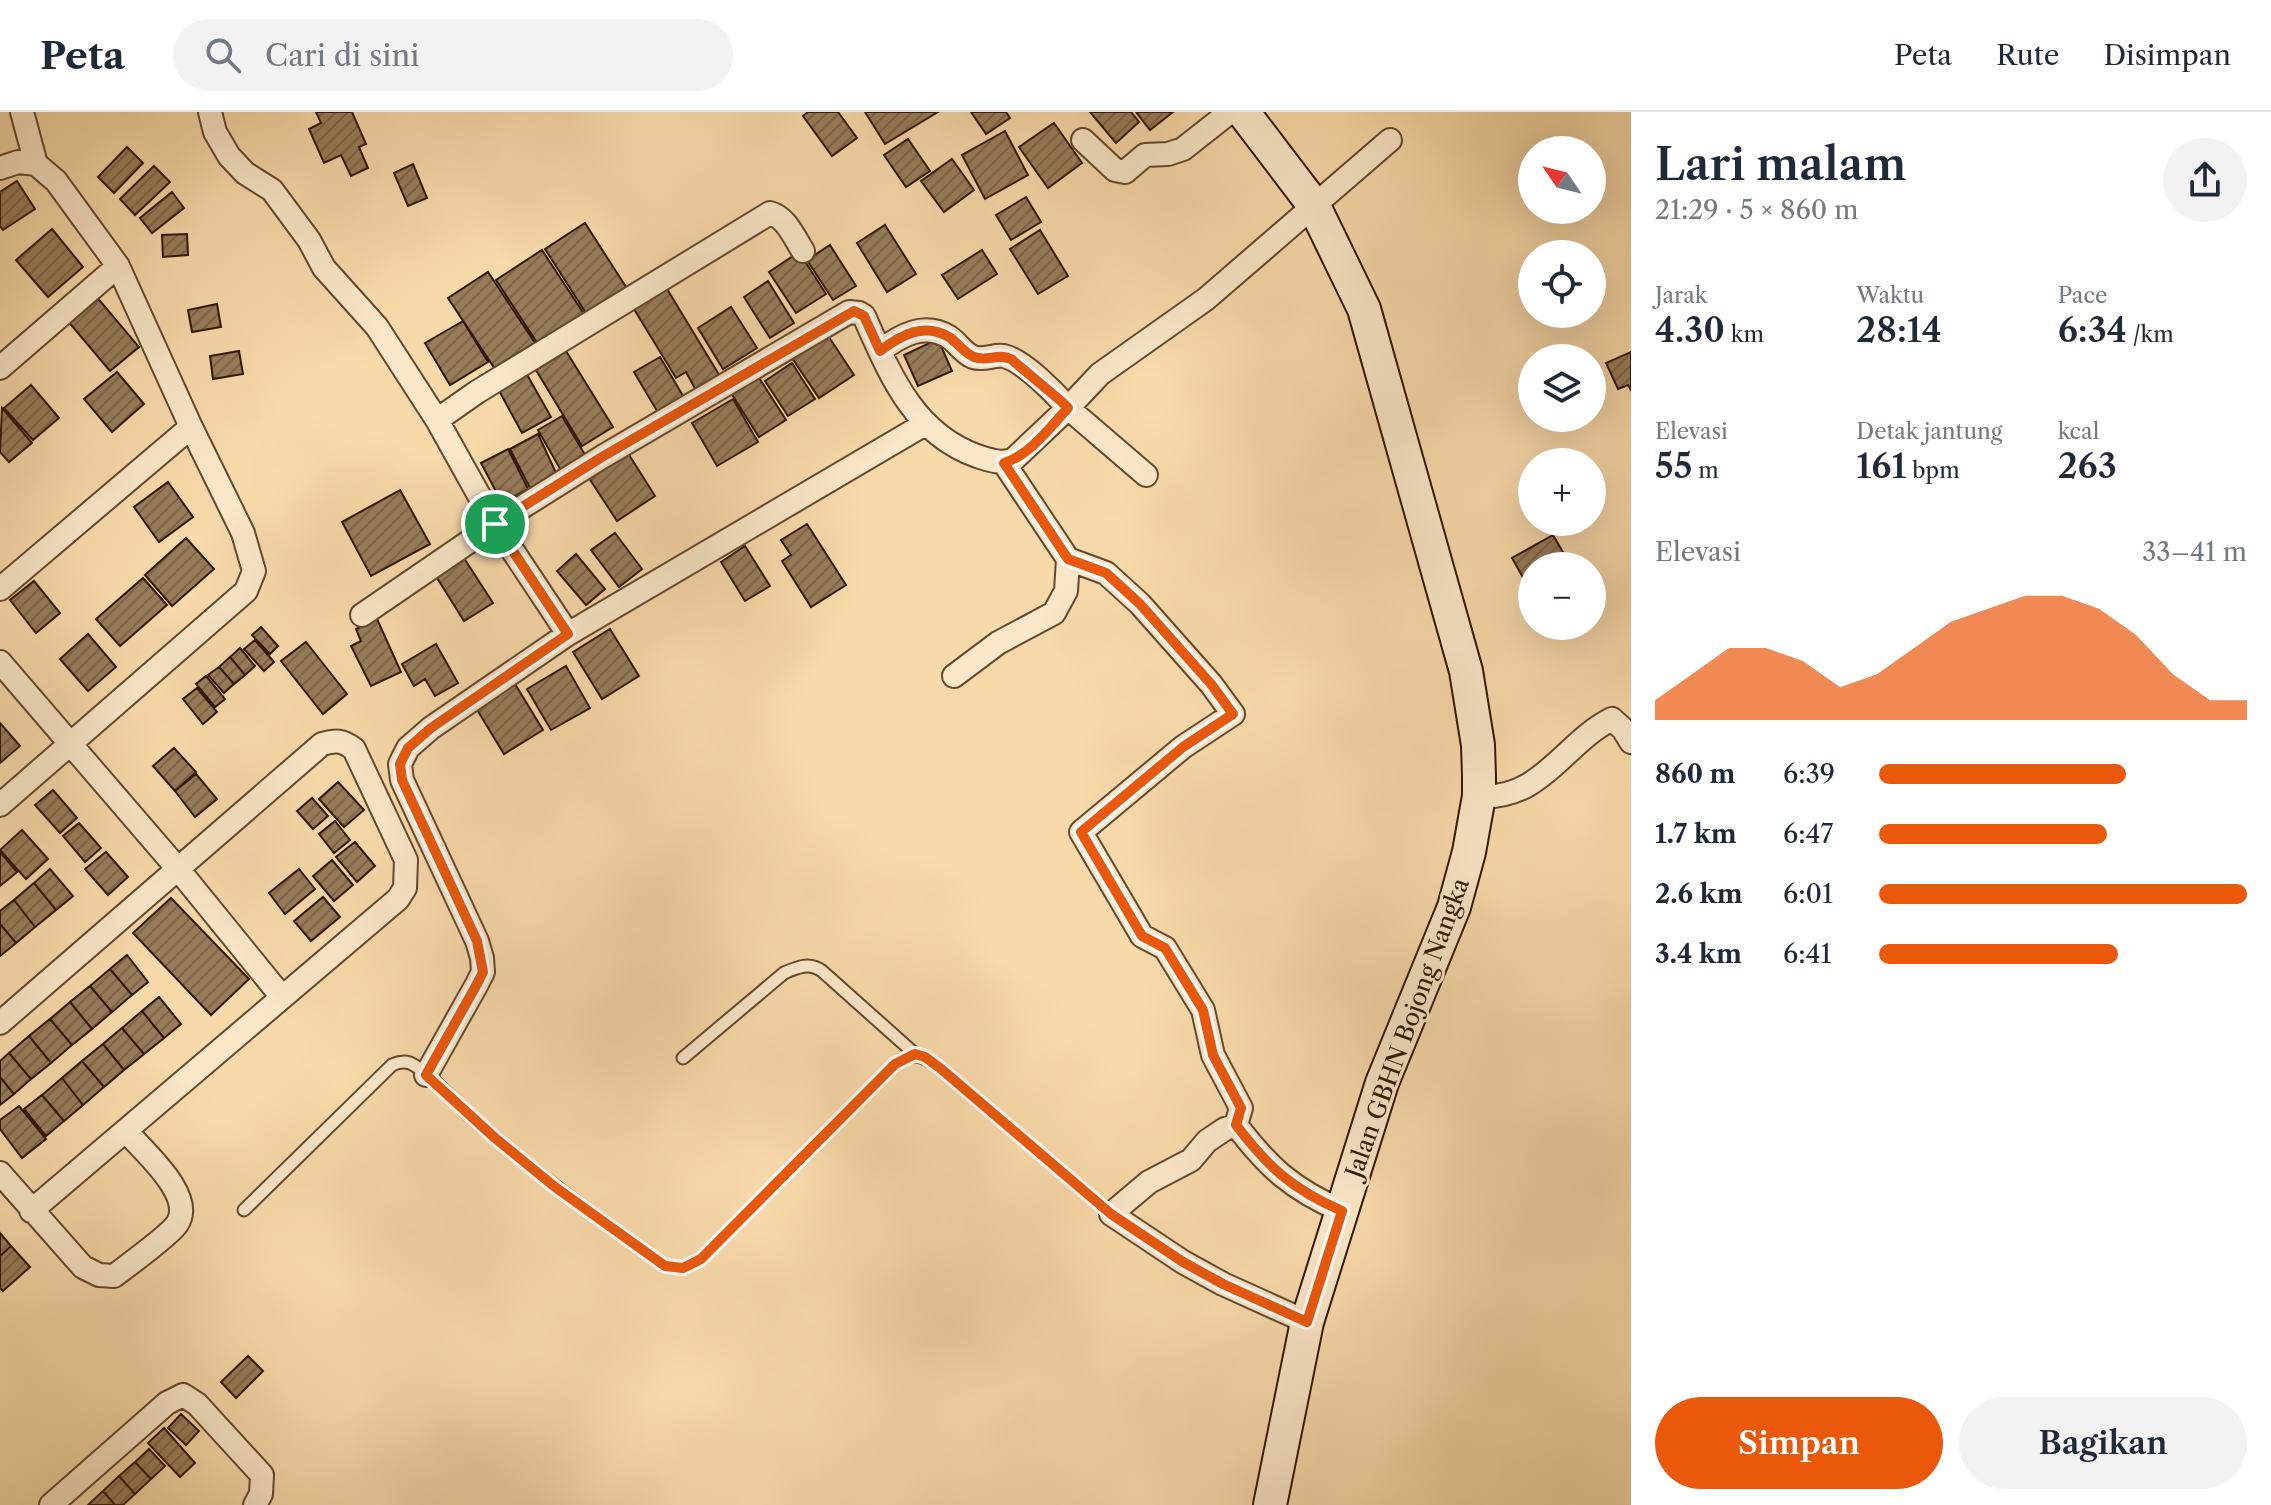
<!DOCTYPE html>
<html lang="id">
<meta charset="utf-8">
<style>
body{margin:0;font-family:"Libre Caslon Text",serif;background:#f2f2f3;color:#1f2937;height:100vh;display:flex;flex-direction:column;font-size:30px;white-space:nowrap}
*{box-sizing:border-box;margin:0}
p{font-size:26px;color:#747a83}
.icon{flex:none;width:44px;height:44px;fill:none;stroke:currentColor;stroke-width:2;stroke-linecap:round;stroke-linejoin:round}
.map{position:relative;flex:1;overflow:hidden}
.sheet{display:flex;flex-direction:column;background:#fff;width:640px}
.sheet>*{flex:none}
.needle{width:52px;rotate:305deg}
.buttons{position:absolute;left:1518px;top:24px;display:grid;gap:16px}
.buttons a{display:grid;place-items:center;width:88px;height:88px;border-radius:50%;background:#fff;box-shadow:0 8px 32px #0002;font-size:40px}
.pin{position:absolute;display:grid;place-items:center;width:68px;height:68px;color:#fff;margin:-34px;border:4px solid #fff;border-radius:50%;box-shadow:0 2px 8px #0007}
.round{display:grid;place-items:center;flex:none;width:84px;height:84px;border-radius:42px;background:#f2f2f3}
.summary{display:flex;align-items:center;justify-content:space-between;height:136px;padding:0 24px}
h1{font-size:44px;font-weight:600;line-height:60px}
.metrics{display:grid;grid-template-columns:repeat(3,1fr);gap:12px;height:136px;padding:8px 24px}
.metrics div{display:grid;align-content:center}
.metrics b{font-size:34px;font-weight:600}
.metrics small{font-size:22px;font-weight:400}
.metrics p{font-size:22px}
.chart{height:224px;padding:16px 24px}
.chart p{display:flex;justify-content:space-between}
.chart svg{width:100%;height:144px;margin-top:8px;fill:#ea580c;opacity:.7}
.action{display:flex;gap:16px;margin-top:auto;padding:16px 24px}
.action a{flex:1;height:92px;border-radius:48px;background:#ea580c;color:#fff;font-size:32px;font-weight:600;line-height:92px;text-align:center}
.action a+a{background:#f2f2f3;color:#1f2937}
ul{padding:0 24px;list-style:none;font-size:26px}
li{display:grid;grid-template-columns:128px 96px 1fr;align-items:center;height:60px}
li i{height:20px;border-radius:10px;background:#ea580c}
header{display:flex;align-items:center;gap:48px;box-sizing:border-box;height:112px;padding:0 40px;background:#fff;border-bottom:2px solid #e0e1e3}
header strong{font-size:38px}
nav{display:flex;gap:44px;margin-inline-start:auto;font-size:28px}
.search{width:560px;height:72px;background:#f2f2f3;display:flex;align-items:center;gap:20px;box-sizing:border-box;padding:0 28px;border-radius:44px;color:#747a83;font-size:30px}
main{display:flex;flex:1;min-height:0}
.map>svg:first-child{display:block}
.building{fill:url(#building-hatch);stroke:#301704;stroke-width:2}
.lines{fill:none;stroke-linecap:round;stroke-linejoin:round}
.lane-casing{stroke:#62482e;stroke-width:15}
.street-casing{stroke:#62482e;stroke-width:26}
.secondary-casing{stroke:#301704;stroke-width:36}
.lane{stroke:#fae6c8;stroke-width:11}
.street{stroke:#fae6c8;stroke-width:22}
.secondary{stroke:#fae6c8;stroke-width:32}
.route-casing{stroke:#fff;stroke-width:16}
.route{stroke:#ea580c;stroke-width:10}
.labels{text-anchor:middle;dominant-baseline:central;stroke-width:6;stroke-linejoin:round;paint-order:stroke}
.street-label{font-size:24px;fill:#301704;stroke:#fae6c8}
</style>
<header>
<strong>Peta</strong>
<div class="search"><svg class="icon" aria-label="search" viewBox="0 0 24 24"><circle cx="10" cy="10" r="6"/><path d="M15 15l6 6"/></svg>Cari di sini</div>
<nav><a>Peta</a><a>Rute</a><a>Disimpan</a></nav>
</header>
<main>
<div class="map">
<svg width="1631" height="1393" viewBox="0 0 1631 1393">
<defs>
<pattern id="building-hatch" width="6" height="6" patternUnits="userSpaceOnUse" patternTransform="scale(2)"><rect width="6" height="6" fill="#987c5a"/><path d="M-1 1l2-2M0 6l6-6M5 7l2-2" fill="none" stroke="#7c6548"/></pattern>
</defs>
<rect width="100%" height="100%" fill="#f8d9aa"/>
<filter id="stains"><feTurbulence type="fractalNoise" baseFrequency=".0025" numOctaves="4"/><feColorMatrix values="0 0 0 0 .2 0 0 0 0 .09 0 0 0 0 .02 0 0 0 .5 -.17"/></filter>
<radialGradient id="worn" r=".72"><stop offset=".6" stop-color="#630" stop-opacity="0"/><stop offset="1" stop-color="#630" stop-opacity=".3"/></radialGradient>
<path class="building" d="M316 0H352L366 32 359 35 368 56 351 64 341 43 324 51 309 17 321 11Z
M808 0H838L857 26 832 44 803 4Z
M865 0H938L885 32Z
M971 0H1006L1010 6 986 22Z
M1090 0H1131L1139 10 1116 31Z
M1136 0H1173L1150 18Z
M1054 11 1082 51 1048 76 1019 35Z
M1005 19 1028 63 985 87 962 43Z
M908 27 930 59 906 75 884 43Z
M127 35 143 51 114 81 98 65Z
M952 47 974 78 944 100 921 69Z
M413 52 427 86 408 94 394 61Z
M154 54 170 70 135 103 120 87Z
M17 69 35 97 3 118 0 114V80Z
M172 80 184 96 152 121 140 106Z
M1026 85 1041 110 1011 128 996 103Z
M585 111 626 175 586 201 545 137Z
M885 113 916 162 887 180 857 131Z
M52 117 83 155 48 185 16 148Z
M1040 118 1068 164 1038 182 1010 137Z
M187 122 188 143 163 145 162 123Z
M830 133 856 174 833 188 807 148Z
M542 138 584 202 538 232 496 168Z
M982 138 997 162 958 187 942 163Z
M799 140 826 182 796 201 769 160Z
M488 160 537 234 497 260 448 186Z
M768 169 794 211 770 226 744 185Z
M667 177 721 266 697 280 686 260 676 266 634 197Z
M95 183 139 235 110 259 66 207Z
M217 192 221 215 192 220 188 198Z
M731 195 757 236 723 257 698 216Z
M463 209 488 250 450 273 425 231Z
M823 216 854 263 819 286 788 240Z
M938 227 952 259 918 274 904 243Z
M239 239 243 262 213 267 210 244Z
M566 239 613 315 582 334 536 258Z
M1631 240V278L1628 273 1618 277 1606 251Z
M660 245 686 289 660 304 634 260Z
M792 251 815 287 788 304 765 269Z
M525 259 551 305 522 321 497 275Z
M117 260 144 292 112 320 84 287Z
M756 261 786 308 759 325 729 278Z
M31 273 59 306 33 328 4 296Z
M733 287 758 330 717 354 692 311Z
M2 296 32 331 9 350 0 340Z
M562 304 588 348 563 362 538 318Z
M538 322 557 363 530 376 510 337Z
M508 337 528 377 502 391 481 351Z
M626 338 655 384 617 409 587 363Z
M168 370 193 405 159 430 134 395Z
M400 378 430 432 371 464 342 410Z
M807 412 846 473 811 495 782 449 791 443 781 428Z
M615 421 642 457 619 475 591 438Z
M1553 423 1571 454H1532V476L1530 478 1512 446Z
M186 426 214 457 172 494 145 463Z
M745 434 770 474 745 489 721 450Z
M576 442 605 477 586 493 557 459Z
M462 443 493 491 464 509 434 461Z
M143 466 167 493 120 534 96 507Z
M34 469 60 501 36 521 10 488Z
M377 507 401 560 371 574 351 534 361 529 356 517Z
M261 515 278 534 270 542 252 523Z
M610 517 639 564 602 587 573 540Z
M88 522 116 555 88 579 60 547Z
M255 528 274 550 264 559 244 537Z
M306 530 347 582 323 602 281 549Z
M436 532 458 571 435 584 425 567 414 574 402 552Z
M240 536 255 554 245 563 230 545Z
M230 545 245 563 234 572 219 555Z
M566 554 590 596 551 618 527 577Z
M219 555 234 572 224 581 208 563Z
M206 564 225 587 215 595 196 572Z
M512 567 543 618 504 642 473 591Z
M197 576 217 600 203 612 183 587Z
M0 611 20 634 0 651Z
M174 636 196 660 175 679 153 654Z
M196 662 217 687 195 705 175 679Z
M338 670 364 698 344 715 319 687Z
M53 678 77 706 60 721 35 693Z
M312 686 328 704 313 717 297 699Z
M335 709 350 728 334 741 319 722Z
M79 711 101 736 85 750 63 724Z
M22 718 48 747 26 767 0 738Z
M355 730 375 754 357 770 336 745Z
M0 740 17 760 0 774Z
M106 740 128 765 108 783 85 757Z
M332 748 353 773 334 789 313 764Z
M50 757 73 784 56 798 34 771Z
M299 757 315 777 285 802 269 781Z
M34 771 56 798 35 815 14 788Z
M323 785 340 805 311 829 294 809Z
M171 786 249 867 211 903 133 821Z
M14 788 35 815 16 831 0 812V799Z
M0 812 16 831 0 844Z
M127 843 148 870 132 883 110 857Z
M110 857 132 883 112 900 90 874Z
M90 874 112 900 92 917 70 890Z
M159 885 181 912 164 926 142 899Z
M70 890 92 917 72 933 50 907Z
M142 899 164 926 144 942 122 916Z
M50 907 72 933 51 951 29 924Z
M122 916 144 942 124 958 103 932Z
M29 924 51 951 31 967 9 941Z
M103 932 124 958 104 975 82 949Z
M9 941 31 967 14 982 0 965V949Z
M82 949 104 975 83 993 62 966Z
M0 965 14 982 0 993Z
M62 966 83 993 64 1009 42 983Z
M42 983 64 1009 46 1024 24 997Z
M19 994 46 1027 22 1046 0 1017V1008Z
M0 1121 11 1134 0 1144Z
M11 1134 30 1155 3 1179 0 1176V1144Z
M248 1244 263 1259 236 1286 221 1270Z
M181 1302 199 1319 186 1333 168 1316Z
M164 1316 195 1351 180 1365 148 1331Z
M149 1337 165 1354 151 1367 135 1350Z
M135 1350 151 1367 135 1382 119 1364Z
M119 1364 135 1382 123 1393H115L103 1379Z
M103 1379 115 1393H88Z"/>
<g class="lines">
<defs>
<path id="lane" d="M683 946 784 861C798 855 809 850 822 859L915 942
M244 1098 392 953C398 950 403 949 410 951 429 960 454 989 470 1004 531 1059 598 1106 665 1154L683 1156 701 1147 895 952C914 939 923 943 940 956L1111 1102"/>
<path id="street" d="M22 0 36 52
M210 0 215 20 229 44 245 61 272 78 309 128 324 156 377 215 437 308
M1083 28 1115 58 1125 60 1145 43 1168 42 1183 37 1230 0
M0 56 18 50 36 52 56 69 118 154 191 315 243 421 254 459 246 479 0 693
M880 239C901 223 924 210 949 225 958 231 963 241 973 245 984 249 994 242 1004 244 1024 249 1055 281 1068 296L1100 262 1206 187 1390 28
M0 256 118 154
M1004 351 1068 447 1106 461 1140 492 1211 572 1233 602 1183 635 1081 720 1142 824 1165 836 1203 898 1213 943 1241 996 1236 1013 1225 1017 1207 1029 1191 1048 1149 1070 1111 1102 1183 1150 1223 1172 1307 1210
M0 477 191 315
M362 503 495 412 602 345 849 200 859 201 864 204C890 262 913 321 977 344 990 348 1000 352 1013 348L1068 296 1146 363
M568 522 495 412 437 308 477 280 770 101C786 105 794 125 803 139
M0 550 178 757 282 885
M954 564 998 531 1054 501 1066 479 1068 447
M1479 684C1541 689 1565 630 1612 607L1623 617 1631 630
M0 911 322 632C336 628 342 628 354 637L406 748 405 776 398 787 31 1099
M426 963 477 872 483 860 482 846 477 829 402 668 400 652 408 636 431 616 568 522 925 312
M1236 1013C1269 1056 1292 1077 1342 1099
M0 1061 83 1155 99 1163 114 1164C127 1154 170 1123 177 1112 196 1084 144 1040 126 1019
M51 1393 167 1291 183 1283 197 1292 262 1363 261 1382 255 1393"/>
<path id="secondary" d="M1243 0 1313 92 1364 197 1466 559 1478 633 1479 664V684L1469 740 1454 795 1382 971 1307 1210 1270 1393"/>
</defs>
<use href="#lane" class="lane-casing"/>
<use href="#street" class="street-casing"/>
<use href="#secondary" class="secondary-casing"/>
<use href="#lane" class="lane"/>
<use href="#street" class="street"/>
<use href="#secondary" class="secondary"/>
</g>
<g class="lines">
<defs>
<path id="route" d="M854 199 864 204 880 239C901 223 924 210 949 225 958 231 964 241 974 245 987 250 998 241 1011 247L1061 289 1068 296C1050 315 1030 343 1004 351L1068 447 1106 461 1140 492 1211 572 1233 602 1183 635 1081 720 1142 824 1165 836 1203 898 1213 943 1241 996 1236 1013C1269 1056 1292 1077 1342 1099L1307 1210 1223 1172 1183 1150 1111 1102 940 956 925 945 915 942 895 952 701 1147 683 1156 665 1154 555 1075 495 1026 426 963 477 872 483 860 477 829 402 668 400 652 408 636 431 616 568 522 495 412 602 345Z"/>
</defs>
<use href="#route" class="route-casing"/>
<use href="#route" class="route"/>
</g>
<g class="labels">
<g class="street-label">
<text transform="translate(1407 916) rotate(-70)">Jalan GBHN Bojong Nangka</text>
</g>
</g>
<rect width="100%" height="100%" filter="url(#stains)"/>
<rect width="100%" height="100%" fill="url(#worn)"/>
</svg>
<div class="buttons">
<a><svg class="needle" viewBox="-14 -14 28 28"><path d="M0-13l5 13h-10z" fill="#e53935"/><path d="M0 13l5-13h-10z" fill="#747a83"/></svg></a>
<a><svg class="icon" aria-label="locate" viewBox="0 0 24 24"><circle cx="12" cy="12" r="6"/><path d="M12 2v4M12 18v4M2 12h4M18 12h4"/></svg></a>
<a><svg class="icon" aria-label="layers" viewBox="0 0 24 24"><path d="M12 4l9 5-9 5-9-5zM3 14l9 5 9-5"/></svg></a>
<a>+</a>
<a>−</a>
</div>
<div class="pin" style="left:495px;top:412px;background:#1e9e55"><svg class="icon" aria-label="arrive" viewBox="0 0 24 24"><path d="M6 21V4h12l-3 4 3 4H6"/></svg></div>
</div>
<section class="sheet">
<div class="summary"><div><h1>Lari malam</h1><p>21:29 · 5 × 860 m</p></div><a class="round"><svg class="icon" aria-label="share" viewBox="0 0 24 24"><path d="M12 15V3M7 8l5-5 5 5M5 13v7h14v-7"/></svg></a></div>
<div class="metrics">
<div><p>Jarak</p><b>4.30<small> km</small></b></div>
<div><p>Waktu</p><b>28:14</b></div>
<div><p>Pace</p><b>6:34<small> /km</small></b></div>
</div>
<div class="metrics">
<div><p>Elevasi</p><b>55<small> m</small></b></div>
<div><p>Detak jantung</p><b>161<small> bpm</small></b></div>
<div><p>kcal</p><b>263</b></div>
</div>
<div class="chart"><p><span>Elevasi</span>33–41 m</p>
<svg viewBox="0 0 160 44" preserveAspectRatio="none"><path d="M0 44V38L10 30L20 22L30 22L40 26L50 34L60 30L70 22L80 14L90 10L100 6L110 6L120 10L130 18L140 30L150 38L160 38V44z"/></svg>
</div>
<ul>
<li><b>860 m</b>6:39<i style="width:67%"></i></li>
<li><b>1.7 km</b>6:47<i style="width:62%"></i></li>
<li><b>2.6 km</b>6:01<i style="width:100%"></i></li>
<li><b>3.4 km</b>6:41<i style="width:65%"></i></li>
</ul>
<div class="action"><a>Simpan</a><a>Bagikan</a></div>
</section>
</main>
